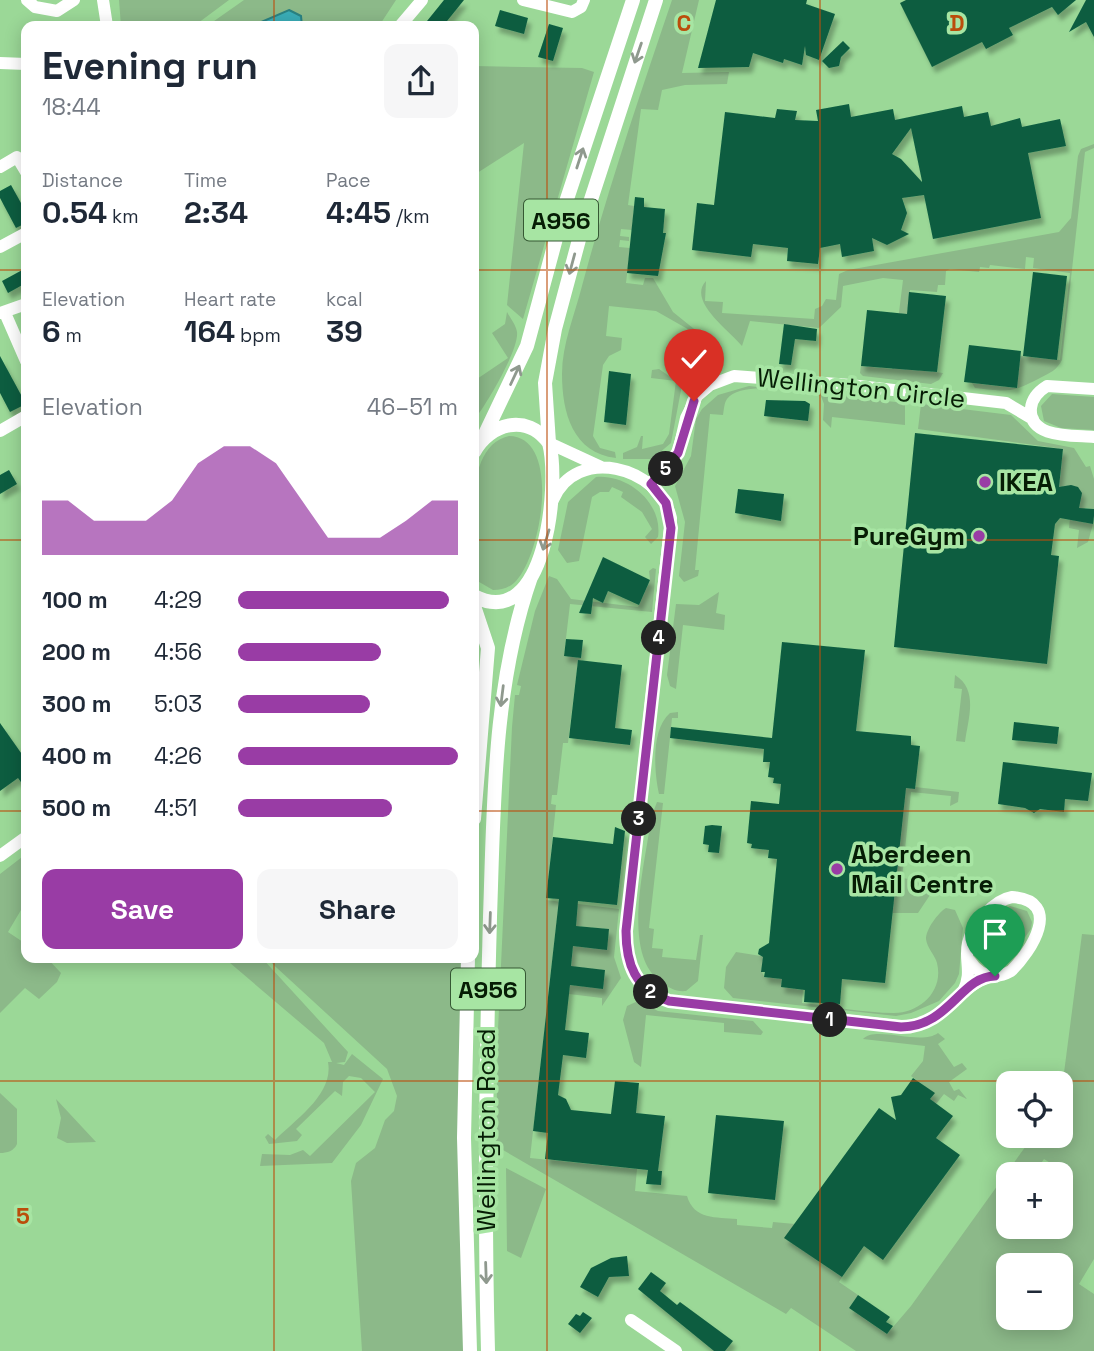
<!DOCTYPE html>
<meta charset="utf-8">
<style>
body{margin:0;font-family:"Space Grotesk",sans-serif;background:#f6f6f7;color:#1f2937;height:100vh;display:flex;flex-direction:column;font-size:26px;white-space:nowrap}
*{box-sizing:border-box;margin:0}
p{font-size:23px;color:#747a83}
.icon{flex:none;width:38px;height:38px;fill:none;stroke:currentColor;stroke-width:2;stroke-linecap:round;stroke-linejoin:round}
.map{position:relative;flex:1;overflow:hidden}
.sheet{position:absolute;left:21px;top:21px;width:458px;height:942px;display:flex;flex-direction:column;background:#fff;border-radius:14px;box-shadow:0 4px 18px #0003}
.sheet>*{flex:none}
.tools{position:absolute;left:996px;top:1071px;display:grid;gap:14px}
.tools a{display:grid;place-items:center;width:77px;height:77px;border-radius:14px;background:#fff;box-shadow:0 4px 18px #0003;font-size:35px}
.pin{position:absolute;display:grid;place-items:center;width:60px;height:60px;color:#fff;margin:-72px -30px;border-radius:50% 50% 50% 0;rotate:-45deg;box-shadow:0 0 7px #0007}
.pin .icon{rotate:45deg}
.km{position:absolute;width:35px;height:35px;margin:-18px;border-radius:50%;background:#222;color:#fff;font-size:19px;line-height:35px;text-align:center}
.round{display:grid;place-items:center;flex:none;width:74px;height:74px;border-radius:14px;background:#f6f6f7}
.summary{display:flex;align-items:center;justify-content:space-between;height:119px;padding:0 21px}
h1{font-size:38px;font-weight:800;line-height:52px}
.metrics{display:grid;grid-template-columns:repeat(3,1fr);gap:10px;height:119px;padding:7px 21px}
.metrics div{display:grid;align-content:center}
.metrics b{font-size:30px;font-weight:800}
.metrics small{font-size:19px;font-weight:400}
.metrics p{font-size:19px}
.chart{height:196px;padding:14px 21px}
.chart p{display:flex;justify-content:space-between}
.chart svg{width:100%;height:126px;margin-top:7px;fill:#993ca5;opacity:.7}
.cta{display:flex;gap:14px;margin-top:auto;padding:14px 21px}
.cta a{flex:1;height:80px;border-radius:14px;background:#993ca5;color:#fff;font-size:28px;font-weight:800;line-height:80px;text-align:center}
.cta a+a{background:#f6f6f7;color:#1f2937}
ul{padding:0 21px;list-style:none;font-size:23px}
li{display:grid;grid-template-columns:112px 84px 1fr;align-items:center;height:52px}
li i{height:18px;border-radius:9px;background:#993ca5}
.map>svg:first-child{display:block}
.green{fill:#8cb989;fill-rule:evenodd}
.water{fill:#3aadb7;stroke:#2a8282;stroke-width:2}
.building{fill:#0c5d41;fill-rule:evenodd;filter:url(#shadow)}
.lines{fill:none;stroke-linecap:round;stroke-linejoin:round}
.minor{stroke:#fff;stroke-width:12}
.major{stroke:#fff;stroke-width:14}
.oneway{stroke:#8f998e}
.route-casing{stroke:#fff;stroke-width:14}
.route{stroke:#993ca5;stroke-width:9}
.grid{fill:none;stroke:#bb4d0b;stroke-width:2;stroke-opacity:0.55}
.poi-dot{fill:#993ca5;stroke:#a7e5a3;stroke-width:2.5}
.labels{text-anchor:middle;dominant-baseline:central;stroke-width:7;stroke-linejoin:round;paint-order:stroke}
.shield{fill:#a7e5a3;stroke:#365934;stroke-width:2}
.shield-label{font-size:24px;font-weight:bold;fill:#061d05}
.street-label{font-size:26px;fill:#061d05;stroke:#a7e5a3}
.poi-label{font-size:26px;font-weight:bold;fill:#061d05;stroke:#a7e5a3;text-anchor:start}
.grid-label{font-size:23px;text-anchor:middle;font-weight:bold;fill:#bb4d0b;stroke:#a7e5a3;stroke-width:7;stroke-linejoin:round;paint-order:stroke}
</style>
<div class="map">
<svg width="1094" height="1351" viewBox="0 0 1094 1351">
<defs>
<filter id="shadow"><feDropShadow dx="3.5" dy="6" stdDeviation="2" flood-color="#0004"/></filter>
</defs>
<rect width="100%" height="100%" fill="#9bd897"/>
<path class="green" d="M119 0H229L194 26H121Z
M244 0H396L379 26H207Z
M672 0H699L682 73 729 72 727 84 685 85 662 90 658 110 641 109 628 205 634 206 632 230 621 229 620 236 629 237V241L620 240 619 247 630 248 626 283 643 285 645 278H653L673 312 714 345 718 356 714 367 701 370 691 368 707 340 656 311 609 306 606 336 622 338 621 350 609 356 603 365 593 436 600 448 615 452 616 458C573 453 562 413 562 374 562 344 575 314 582 286 608 189 640 94 672 0Z
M474 66 582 68 594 72 523 319 507 305 524 143 474 175Z
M1094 144V148L1085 152 1062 360C1056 371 1051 372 1040 378 1011 393 1009 392 975 388L972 383 1016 388 1020 356 1060 360 1070 273 1033 268 1034 258 1026 257 1025 269 990 265 989 268 980 267 979 272 950 269 946 271 945 285H938L937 292 910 290 901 368 943 373 939 380 931 384 863 376 860 373 861 366 892 369 903 280 883 278 843 286 841 307 819 328 750 321 742 346C729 330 687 301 706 281L705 301 723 302 722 313 814 319 815 309 822 306 826 299 836 300 839 274 848 270 1059 232 1071 218 1078 156 1081 149Z
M507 312C510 318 516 325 517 332 519 350 486 405 474 420V381L508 358 492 333 505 324Z
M659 369 682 385 671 443 652 459H623V453L637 447 641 436H643L642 449 663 444 669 434 676 381 651 378 652 370Z
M749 386 905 403V425L832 417 831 428 823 420 824 404 821 396C799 392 741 380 727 399 724 403 724 410 723 415L710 414 695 570H699L698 576 684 582 679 576 685 522 675 486 691 456 696 419 702 409 718 395Z
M1052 394 1094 397V430L1061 428 1044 421 1041 406Z
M921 404 1011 415 1038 441 1074 448 1086 467 1090 466 1094 479V509L1085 508 1083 522 1093 524 1088 542 1077 548 1079 530 1069 528 1071 508 1057 507 1063 449 918 429Z
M509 436C563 437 541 559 514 583 508 588 501 590 493 590L474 579C474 542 461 446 509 436Z
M596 477C628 474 663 503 658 537L651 544 645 537 652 529 642 512 621 497 623 492 612 487 609 492H600L592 497 579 561 567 563 558 550 568 502Z
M653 568 656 569 652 612 570 604 564 655 581 658 578 661 568 743H563L557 795H552L551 804 556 805 546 900 619 909 614 957 621 978 602 1006V998L569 994 570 985 603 988 571 966 573 946 608 929 576 926 558 908 530 1158 637 1169 635 1191 687 1196C694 1220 716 1217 737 1219V1225L772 1228 773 1222 795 1224 785 1238 842 1277 839 1282 858 1295 849 1308 887 1334 911 1306 1033 1136H1060L1061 1096 1082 934 1094 935V1259L1079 1284 1094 1294V1351H856L791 1308 786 1314 496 1146 498 1030 512 727 515 695H519L521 686 517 685 535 611 549 576 557 579 571 599 638 607 650 580 649 571ZM1044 1159 1055 1166 1050 1174H1060V1227H1008V1174H1043L1037 1169ZM1008 1265H1060V1318H1008Z
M719 592 716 613 725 615 724 630 683 625 676 689 670 686 667 675 676 604 699 605Z
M955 675C979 690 968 719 965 742L956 741 962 689 954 688Z
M678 712V718H672L664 794H659C654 771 651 729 670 713Z
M915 787 959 792 958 802 950 806 951 796 911 792 902 878 938 883 918 913H892L905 788Z
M657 802 663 803 649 928 654 929 652 948 663 949 662 957 696 960 700 935H703L698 981 686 991C676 992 669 988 661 982 620 953 646 862 651 818Z
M26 854V913L21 910 8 932 26 944 23 950 26 948V957H46L61 973 57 982 39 999 25 988 0 1013V874Z
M1010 906 1027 911 1032 922 1031 929 1006 963 989 967 979 957C974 940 995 913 1010 906Z
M946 908 955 910 963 928 959 974 955 983 939 1001 911 1013 896 1016 733 998 724 988 726 967 736 952 768 957 762 972 764 977 782 979V987L803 990 802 1003C832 1006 864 1013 894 1013 920 1013 944 991 937 963 935 955 927 948 926 939 926 929 938 913 946 908Z
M223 957H261L348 1052 345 1062 336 1063 344 1065 352 1054 383 1079 361 1125 332 1163 260 1166 262 1154 290 1155 303 1150 310 1156 375 1092 361 1078 349 1076 343 1082 342 1096 335 1091 296 1129 302 1135 297 1141 269 1144 265 1137 268 1134 275 1140C296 1119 334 1094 328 1062H332L324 1043Z
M265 957H468L470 1351H362L351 1181 356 1163 375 1148 385 1120 394 1111 397 1096 387 1069Z
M638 1001 658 1011 753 1021 763 1032 761 1035 724 1032V1023L646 1015 641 1067 634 1062 623 1020 627 1006Z
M938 1033 945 1039 938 1044 954 1067 962 1063 967 1069 949 1082 954 1091 959 1089 967 1099 958 1095 954 1101 944 1094 932 1109 926 1105 934 1093 911 1076 923 1061 925 1046 863 1039C875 1025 921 1046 938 1033Z
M0 1093 17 1109V1144C14 1151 7 1153 0 1153Z
M56 1099 96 1142 67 1143 57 1138 61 1118Z
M506 1168 546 1189 521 1258 507 1251Z"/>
<path class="water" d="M289 10 301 16 302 26H252Z"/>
<path class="building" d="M444 0H464L443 26H423Z
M716 0H807L806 4 835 14 819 60 806 55 805 46 802 65 784 59 783 63 753 53 749 67 698 68Z
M906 0H1076L1058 15 1052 7 1009 28 1013 35 986 49 982 42 932 67 900 3Z
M1086 0H1094V37L1086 22 1069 32Z
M500 10 528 18 524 34 495 26Z
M549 24 563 28 553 61 538 57Z
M843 41 850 48 841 57 839 66 829 68 822 61Z
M849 104 851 117 893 109 895 120 962 106 964 117 988 112 991 126 1020 118 1022 127 1060 119 1066 146 1028 153 1041 218 933 239 924 195 902 198 907 213 901 230 909 234 887 245 872 238 874 251 842 257 840 244 820 248 818 264 787 261 788 248 753 244 751 257 692 250 697 203 714 205 725 112 775 118 777 109 797 111 795 120 818 121 816 110ZM911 128 922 181V182L901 159 892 154Z
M11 185 26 212V223L16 228 0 198V191Z
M635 197 644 198V207L665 209 663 233H666L658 276 627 273Z
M26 268V283L8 293 2 281Z
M1033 272 1067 276 1057 360 1023 356Z
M909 292 946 296 937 372 861 366 867 310 907 314Z
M784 324 817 329 816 341 795 339 791 365 779 364Z
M969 345 1021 351 1017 388 964 382Z
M0 356 26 404 10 412 0 393Z
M609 371 631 374 626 425 604 422Z
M766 400 805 401 810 404 808 421 764 416Z
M915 433 1063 449 1059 487 1071 485 1078 487 1082 493 1079 508 1094 509V516L1093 524 1060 518 1055 524 1051 555 1059 556 1047 664 894 647Z
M9 470 17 484 0 494V475Z
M738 489 784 494 781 521 735 513Z
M603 557 650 580 639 605 608 591 603 603 593 598 591 614 579 613Z
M566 639 583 640 581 658 564 656Z
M782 642 865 650 856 731 911 736V745L920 746 915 789 906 788 885 983 842 979 840 1004 804 1002 805 990 781 987 782 979 764 977 765 972H761L763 957 758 954 759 949 769 943 777 859 768 858 769 850 751 848 752 844 747 843 751 801 779 804 781 784 773 783 774 778 768 777 770 762H763L764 749 670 738 671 727 772 738Z
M578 660 622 665 615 728 632 730 630 745 569 738Z
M1014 722 1059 727 1057 744 1012 740Z
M0 723 26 760V789L18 778 0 791Z
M1003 762 1092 773 1088 801 1065 799 1064 812 1040 809 1034 813 1025 808 998 804Z
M712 825 722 826 719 853 708 852 709 845 703 844 705 826Z
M615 827 625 831 617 905 578 901 576 926 609 929 607 950 573 946 571 966 605 970 603 989 570 985 565 1030 589 1033 586 1058 563 1055 558 1095 566 1099 571 1110 611 1114 615 1081 639 1083 636 1113 665 1116 658 1171H662L661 1185 646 1184 648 1170 545 1159 548 1133 533 1131 559 899 546 898 553 837 613 844Z
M913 1078 935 1093 930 1099 953 1116 936 1138 960 1155 883 1260 864 1246 842 1277 784 1238 879 1108 896 1120 891 1097 901 1095Z
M716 1115 784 1121 775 1200 708 1193Z
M627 1256 629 1276 609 1277 598 1297 580 1287 591 1268 611 1258Z
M651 1272 666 1283 660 1291 677 1305 680 1302 733 1341 725 1351H714L638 1289Z
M858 1295 890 1317 886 1322 893 1326 887 1334 849 1308Z
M583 1312 592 1318 580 1333 568 1324 576 1314 580 1316Z"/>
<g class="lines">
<path class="minor" d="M27 0 35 7 57 11 74 0
M103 0 107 26
M523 0 572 12 581 7 584 0
M400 26 422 0
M0 63 26 64
M0 167 17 157 26 172
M0 247 26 233
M0 313 26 304
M5 313 26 361
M1094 389 1047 386C1039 391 1032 398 1031 408 1028 439 1074 435 1094 437
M0 431 26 416
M549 443 601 467
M651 484 678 453 686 418 697 396 710 385 734 376 850 385 1006 403 1033 419
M553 500C576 445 659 466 671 518L626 931C626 965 638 996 675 1002L907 1027C948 1021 956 988 990 976
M0 856 26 837
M963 992C973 972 964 961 968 943 972 925 994 900 1012 897 1064 901 1031 952 1011 971 995 980 980 976 970 961
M631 1320 676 1351"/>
<path class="major" d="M484 436 527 346 565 205 633 0
M549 443 545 383 555 329 584 221 656 0
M474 452C490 423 527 413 549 443 560 484 546 634 474 596
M474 606 488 648 474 819
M468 957 464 1138 470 1351
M488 1351C484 1206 486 1062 490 917 494 803 493 686 531 577"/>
</g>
<defs><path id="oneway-shaft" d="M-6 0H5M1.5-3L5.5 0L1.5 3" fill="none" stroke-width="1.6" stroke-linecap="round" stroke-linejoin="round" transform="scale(1.75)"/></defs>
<g class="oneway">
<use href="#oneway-shaft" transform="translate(638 53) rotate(109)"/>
<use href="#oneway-shaft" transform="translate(580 158) rotate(-72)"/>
<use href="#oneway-shaft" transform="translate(572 264) rotate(105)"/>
<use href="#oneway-shaft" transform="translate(515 375) rotate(-65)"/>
<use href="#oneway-shaft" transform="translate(546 540) rotate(107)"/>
<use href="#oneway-shaft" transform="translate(502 696) rotate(97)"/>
<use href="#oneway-shaft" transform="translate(490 923) rotate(92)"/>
<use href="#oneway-shaft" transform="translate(486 1273) rotate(88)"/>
</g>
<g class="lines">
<defs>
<path id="route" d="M694 401 678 453 651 484 666 503 671 528 626 931C626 964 635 989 669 1001L901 1027C949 1027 961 976 995 976"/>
</defs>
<use href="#route" class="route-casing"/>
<use href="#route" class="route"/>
</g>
<path class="grid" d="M274 0V26M547 0V1351M820 0V1351M0 270H26M474 270H1094M0 540H26M474 540H1094M0 811H26M474 811H1094M274 957V1351M0 1081H1094"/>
<g class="poi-dot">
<circle cx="985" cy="482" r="7"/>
<circle cx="979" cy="536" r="7"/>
<circle cx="837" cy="869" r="7"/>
</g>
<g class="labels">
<g class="shield">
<rect x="524" y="199.5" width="74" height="41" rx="5"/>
<rect x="451" y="968.5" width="74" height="41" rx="5"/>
</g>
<g class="shield-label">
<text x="561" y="220">A956</text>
<text x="488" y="989">A956</text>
</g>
<g class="street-label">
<text transform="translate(861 388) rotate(6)">Wellington Circle</text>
<text transform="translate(486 1130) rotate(-90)">Wellington Road</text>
</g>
<g class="poi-label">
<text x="999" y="482">IKEA</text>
<text x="965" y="536" text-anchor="end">PureGym</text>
<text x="851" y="854">Aberdeen<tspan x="851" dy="30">Mail Centre</tspan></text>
</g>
</g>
<g class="grid-label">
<text x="684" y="31">C</text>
<text x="957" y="31">D</text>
<text x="23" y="1224">5</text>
</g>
</svg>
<div class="tools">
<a><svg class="icon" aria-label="locate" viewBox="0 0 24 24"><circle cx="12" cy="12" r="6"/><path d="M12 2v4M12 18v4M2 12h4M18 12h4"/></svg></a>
<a>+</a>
<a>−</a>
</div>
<div class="pin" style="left:995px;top:976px;background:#1e9e55"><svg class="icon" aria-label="arrive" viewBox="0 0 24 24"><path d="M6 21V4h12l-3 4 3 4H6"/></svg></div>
<div class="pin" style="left:694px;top:401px;background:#d93025"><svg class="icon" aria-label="check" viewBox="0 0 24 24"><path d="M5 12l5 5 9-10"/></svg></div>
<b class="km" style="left:830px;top:1020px">1</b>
<b class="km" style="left:651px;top:992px">2</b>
<b class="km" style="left:639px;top:819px">3</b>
<b class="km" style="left:659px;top:638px">4</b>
<b class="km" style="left:666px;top:469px">5</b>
<section class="sheet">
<div class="summary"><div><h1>Evening run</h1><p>18:44</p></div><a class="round"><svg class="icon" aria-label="share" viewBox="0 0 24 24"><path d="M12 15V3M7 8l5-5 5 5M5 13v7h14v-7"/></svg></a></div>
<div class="metrics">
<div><p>Distance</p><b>0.54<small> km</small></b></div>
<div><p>Time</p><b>2:34</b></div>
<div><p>Pace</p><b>4:45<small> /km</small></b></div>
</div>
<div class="metrics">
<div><p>Elevation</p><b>6<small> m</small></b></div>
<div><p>Heart rate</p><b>164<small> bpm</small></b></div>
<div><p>kcal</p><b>39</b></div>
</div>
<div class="chart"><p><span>Elevation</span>46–51 m</p>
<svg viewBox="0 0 160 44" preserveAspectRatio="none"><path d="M0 44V25L10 25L20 32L30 32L40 32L50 25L60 12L70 6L80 6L90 12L100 25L110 38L120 38L130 38L140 32L150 25L160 25V44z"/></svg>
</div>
<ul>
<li><b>100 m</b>4:29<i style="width:96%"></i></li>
<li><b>200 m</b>4:56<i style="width:65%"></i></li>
<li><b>300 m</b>5:03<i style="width:60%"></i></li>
<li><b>400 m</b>4:26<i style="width:100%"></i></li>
<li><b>500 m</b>4:51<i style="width:70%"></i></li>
</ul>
<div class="cta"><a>Save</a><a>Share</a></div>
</section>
</div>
